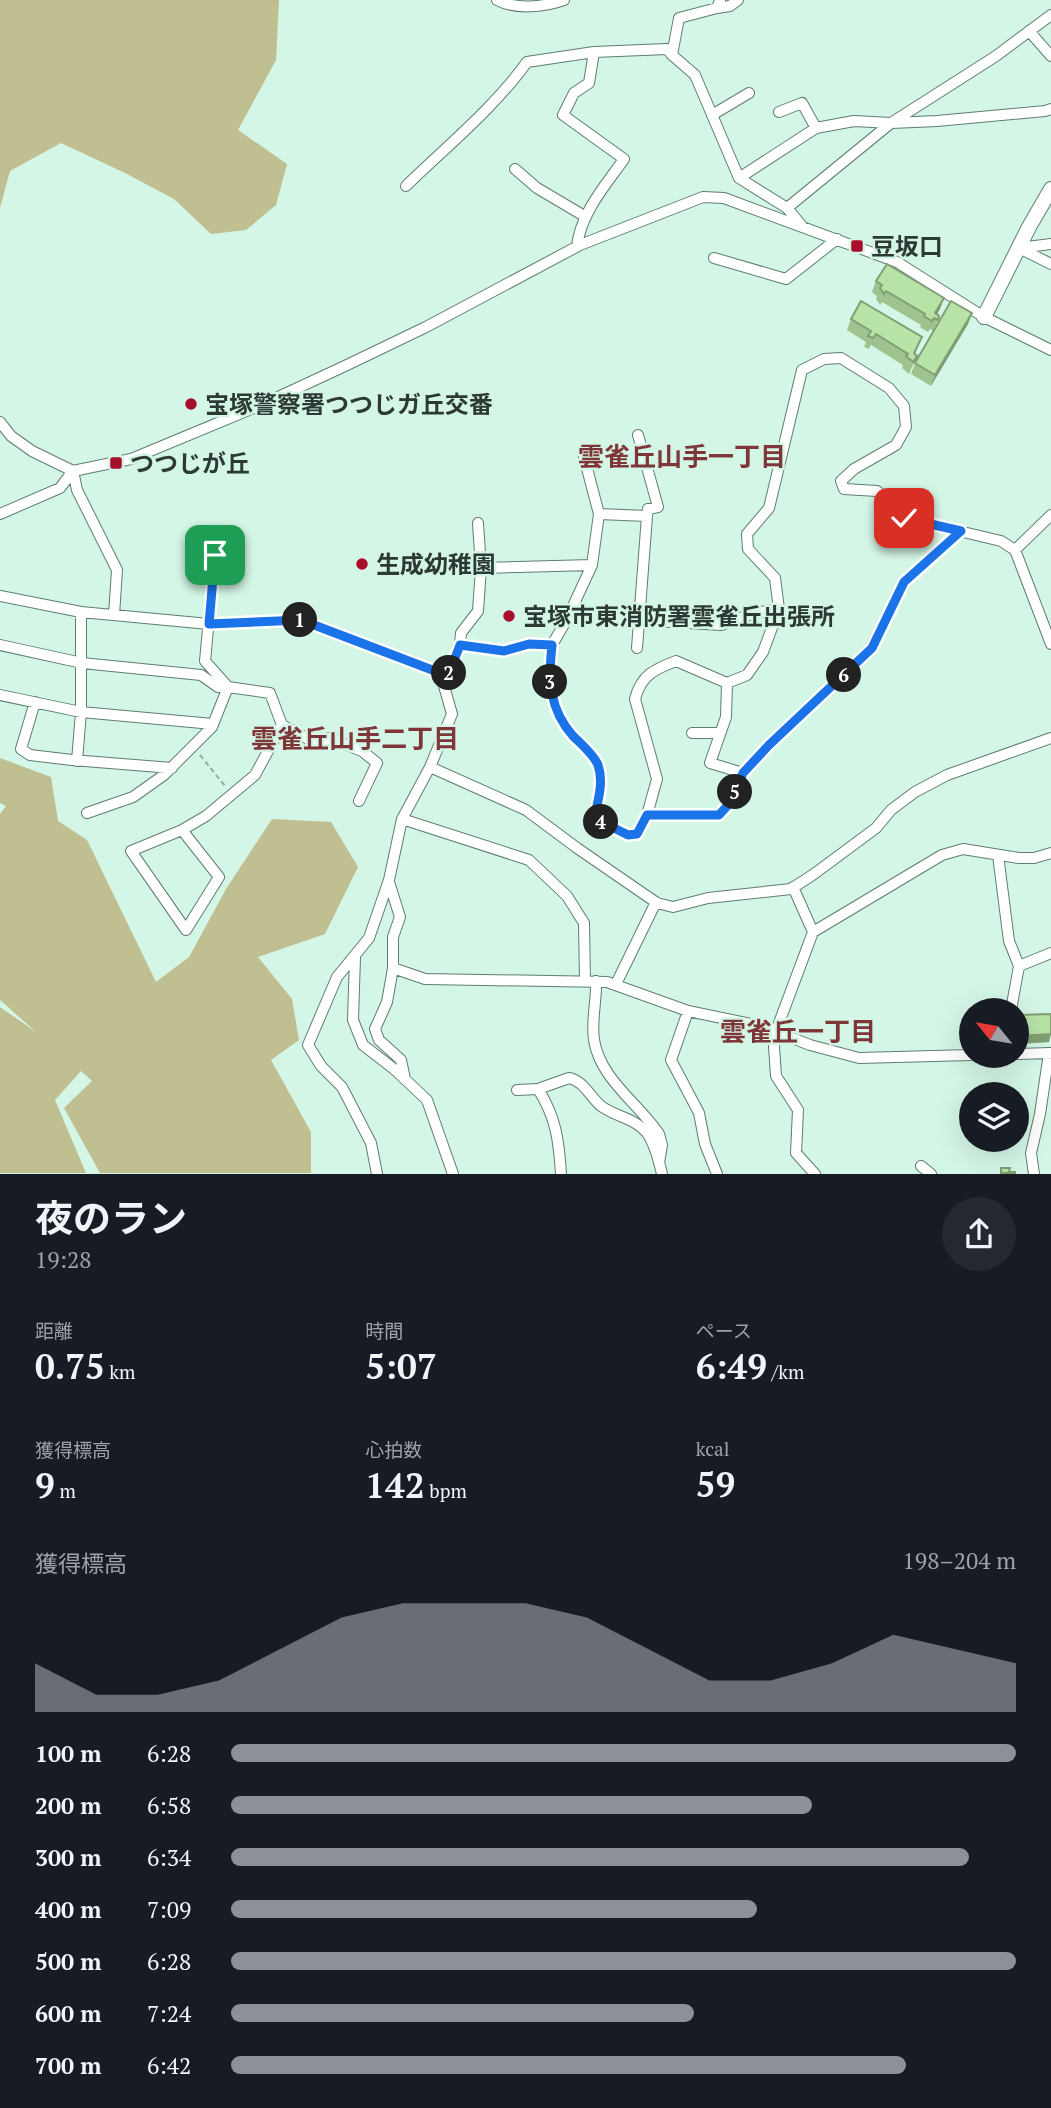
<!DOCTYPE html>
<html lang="ja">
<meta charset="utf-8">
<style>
body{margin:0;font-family:"PT Serif","Noto Sans JP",serif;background:#242831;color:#f1f3f6;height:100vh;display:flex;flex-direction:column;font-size:26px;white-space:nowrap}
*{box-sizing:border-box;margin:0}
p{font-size:23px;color:#9ea1a6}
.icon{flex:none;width:38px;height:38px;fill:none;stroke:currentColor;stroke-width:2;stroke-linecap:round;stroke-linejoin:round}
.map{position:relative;height:1174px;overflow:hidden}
.drawer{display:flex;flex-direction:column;background:#171b24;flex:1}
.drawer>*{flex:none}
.needle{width:46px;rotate:300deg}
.controls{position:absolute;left:959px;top:998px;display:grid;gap:14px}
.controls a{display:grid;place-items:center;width:70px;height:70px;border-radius:50%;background:#171b24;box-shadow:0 7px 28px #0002;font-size:35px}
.pin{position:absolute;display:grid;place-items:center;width:60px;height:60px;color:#fff;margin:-30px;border-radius:14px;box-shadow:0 4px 10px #0006}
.km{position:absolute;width:35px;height:35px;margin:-18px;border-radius:50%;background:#222;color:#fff;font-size:19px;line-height:35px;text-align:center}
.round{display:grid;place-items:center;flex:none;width:74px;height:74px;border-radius:37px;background:#242831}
.head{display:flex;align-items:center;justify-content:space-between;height:119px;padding:0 35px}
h1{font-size:38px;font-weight:700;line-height:52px}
.figures{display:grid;grid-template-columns:repeat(3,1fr);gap:10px;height:119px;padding:7px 35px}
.figures div{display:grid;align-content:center}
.figures b{font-size:35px;font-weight:700}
.figures small{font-size:19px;font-weight:400}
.figures p{font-size:19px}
.chart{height:196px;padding:14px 35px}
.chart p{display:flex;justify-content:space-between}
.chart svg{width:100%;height:126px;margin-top:7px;fill:#8c9099;opacity:.7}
ul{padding:0 35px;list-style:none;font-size:23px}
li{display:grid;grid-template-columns:112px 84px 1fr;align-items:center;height:52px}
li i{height:18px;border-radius:9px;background:#8c9099}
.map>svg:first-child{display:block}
.green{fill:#bfbf91}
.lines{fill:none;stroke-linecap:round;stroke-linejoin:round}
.minor-casing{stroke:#5f7d70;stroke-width:12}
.tertiary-casing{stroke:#5f7d70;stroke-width:16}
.path{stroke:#94aea2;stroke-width:2;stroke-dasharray:5 3.5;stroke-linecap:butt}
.minor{stroke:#fff;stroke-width:10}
.tertiary{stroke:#fff;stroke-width:14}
.wall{fill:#9ec38f}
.shaded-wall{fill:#819f74}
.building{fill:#b8e3a6;stroke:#819f74;stroke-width:2}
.route-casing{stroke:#fff;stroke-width:14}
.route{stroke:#1a73e8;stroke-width:9}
.poi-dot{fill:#a70f2d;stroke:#d4f6e6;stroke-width:2.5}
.labels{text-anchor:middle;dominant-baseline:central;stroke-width:5;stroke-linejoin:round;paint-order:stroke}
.poi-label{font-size:24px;font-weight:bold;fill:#2d3a34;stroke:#d4f6e6;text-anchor:start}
.neighbourhood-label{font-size:26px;font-weight:bold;fill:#7e3639;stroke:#d4f6e6}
</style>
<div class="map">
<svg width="1051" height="1174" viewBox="0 0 1051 1174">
<rect width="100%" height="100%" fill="#d4f6e6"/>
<path class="green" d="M0 0H279L276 60 238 130 287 164 276 205 246 230 211 234 174 199 125 173 61 143 10 171 0 208Z
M0 758 51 777 58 821 87 840 156 982 189 957 226 889 272 819 331 822 358 867 325 934 258 957 292 999 299 1040 271 1060 311 1132V1173H100L64 1108 92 1081 81 1071 55 1100 86 1173H0V1007L36 1032 0 1000V814L6 806 0 803Z"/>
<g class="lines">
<defs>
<path id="minor" d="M497 0C516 10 544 7 564 0
M720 0 717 8 679 18 672 55 695 75 739 178 787 208
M717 8 730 6 738 0
M1029 31 1051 56
M779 112 802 103 816 128
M712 115 749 93
M515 169 537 188 586 217
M739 178 816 128 854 121 891 123 937 121 1045 111 1051 109
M406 186C447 146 494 108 527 62L594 52 667 49 672 55
M802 226 787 208 891 123 996 56 1051 15
M1051 244 1019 248 1051 264
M577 247C580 214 605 186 624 159L563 115 574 93 589 83 594 52
M714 258 786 279 837 239
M0 422 11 436 32 451 73 471 131 459 261 405 347 365 426 327 580 245 703 197 724 198 897 262 984 317 1051 350
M73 471 77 490 117 570 114 615
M0 514 60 488 73 471
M599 514 647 516
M478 523 481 568
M961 531 904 582 871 648 769 745 743 773 710 763 726 717 727 683 747 675 763 652 779 609 775 578 748 549 747 534 769 508 802 370 824 359 841 358 889 388 904 406 906 427 896 445 854 469 841 481 844 489 877 491 904 518 1001 541 1015 550 1051 644
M1015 550 1051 515
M215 555 205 661 228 687 270 693 282 725 314 742 329 738 362 751 377 763 359 801
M0 596 81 612 209 624 301 620 448 676
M640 620 721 625 754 613 779 609
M0 645 82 663 201 675 218 687H228L212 727 164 775 133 797 87 813
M460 645 461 633 478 611 481 568 592 565
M552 645C548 680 549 709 573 736 581 744 594 755 598 765 604 782 598 801 595 818L628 835 637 834 647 815H719L729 804 743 773
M637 648 647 516 648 509 658 507 638 435
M0 695 81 712 213 724
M35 702 21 749 30 755 72 760 172 768
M692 733H720
M77 761 81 712V612
M430 767 526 810 577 848 657 903 673 907 708 898 791 889 814 874 876 828 891 810 915 792 947 775 1051 738
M647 815 657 779 635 699C641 675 655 669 676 661L727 683
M402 819 529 860 567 896 584 923 585 981
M182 830 219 877 186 930 131 851 182 830 206 816 255 775 282 725
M998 855 1009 941 1019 966 1011 1010
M389 882 400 917 393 937V968L387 1002 375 1029 379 1040 401 1060 405 1079
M793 887 813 932 776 1031 774 1047 776 1076 798 1110 796 1153 815 1174
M813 932 942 855 963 849 1019 858H1034L1051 853
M355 957 353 1020 363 1045 394 1069 427 1100 453 1174
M1019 966 1051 953
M393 968 425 979 607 982 688 1011 761 1026 810 1045 859 1058 971 1055
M596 981C597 999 591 1020 594 1040 600 1079 639 1104 659 1134L662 1145 659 1163
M616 984 656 902
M688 1011 671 1060 699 1113 705 1144 717 1174
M1017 1054 1051 1053
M538 1089 569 1078C584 1081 590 1097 601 1106 616 1117 635 1118 647 1133 655 1144 659 1161 662 1174
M517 1090 538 1089C556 1117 559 1141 561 1174
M921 1166 931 1174
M377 1174 371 1143 342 1087 321 1066 308 1045 337 977 369 938 389 880 402 819 430 767 452 714 444 686 460 645 504 651 529 644 552 645 567 619 592 565 599 514 584 457
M1034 1174 1031 1153 1040 1114 1049 1053"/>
<path id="tertiary" d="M984 317 1029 227 1051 189"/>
</defs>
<use href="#minor" class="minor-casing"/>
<use href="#tertiary" class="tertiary-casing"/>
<path class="path" d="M200 755 225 786"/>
<use href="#minor" class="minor"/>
<use href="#tertiary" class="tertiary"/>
</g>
<path class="wall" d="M876 281 944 298 937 315 939 316 935 328 972 313 968 324 931 386 911 374 915 363 933 331 930 329 928 332 920 327 921 325 882 302 880 305 876 299 877 296 872 292Z
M851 319 922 337 915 354 917 356 909 374 902 368 903 365 871 345 869 349 864 347 866 342 847 330Z
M1019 1015 1049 1042 1017 1044V1021Z"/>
<path class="shaded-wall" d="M944 298 940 309 935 318H934L928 332 935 313Z
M972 313 968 324 931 386 935 375Z
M1051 1034 1049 1042 1017 1044 1020 1036Z"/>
<path class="building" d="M887 264 944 298 935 313 939 316 938 320 934 318 932 321 924 316 925 314 886 291 884 294 880 288 882 285 876 281Z
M861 301 922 337 914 353 917 356 913 362 906 356 908 354 876 334 873 338 868 336 871 331 851 319Z
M951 301 972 313 935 375 915 363Z
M1051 1014V1034L1020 1036 1019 1015Z
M1001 1168H1010L1009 1172H1015V1173H1001Z"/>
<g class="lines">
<defs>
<path id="route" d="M215 555 209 624 301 620 448 676 460 645 504 651 529 644 552 645C548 680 549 709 573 736 581 744 594 755 598 765 604 782 598 801 594 818L628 835 637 834 647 815H719L729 804 743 773 769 745 872 648 904 582 961 531 904 518"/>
</defs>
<use href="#route" class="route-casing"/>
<use href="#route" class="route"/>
</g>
<g class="poi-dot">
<rect x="850" y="239" width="14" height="14" rx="3.5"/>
<circle cx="191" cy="404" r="7"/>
<rect x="109" y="456" width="14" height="14" rx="3.5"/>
<circle cx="362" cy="564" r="7"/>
<circle cx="509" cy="616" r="7"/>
</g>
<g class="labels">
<g class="poi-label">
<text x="871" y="246">豆坂口</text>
<text x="205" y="404">宝塚警察署つつじガ丘交番</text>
<text x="130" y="463">つつじが丘</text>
<text x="376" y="564">生成幼稚園</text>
<text x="523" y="616">宝塚市東消防署雲雀丘出張所</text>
</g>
<g class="neighbourhood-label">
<text x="682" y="456">雲雀丘山手一丁目</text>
<text x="355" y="738">雲雀丘山手二丁目</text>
<text x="798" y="1031">雲雀丘一丁目</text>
</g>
</g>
</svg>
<div class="controls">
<a><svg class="needle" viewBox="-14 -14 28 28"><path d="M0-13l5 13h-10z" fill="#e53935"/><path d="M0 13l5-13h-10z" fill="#9ea1a6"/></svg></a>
<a><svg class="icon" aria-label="layers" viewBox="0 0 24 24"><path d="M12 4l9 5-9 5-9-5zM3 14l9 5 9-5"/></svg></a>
</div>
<div class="pin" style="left:215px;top:555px;background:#1e9e55"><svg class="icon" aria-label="arrive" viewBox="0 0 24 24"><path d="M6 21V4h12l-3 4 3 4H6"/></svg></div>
<div class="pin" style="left:904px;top:518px;background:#d93025"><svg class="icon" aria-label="check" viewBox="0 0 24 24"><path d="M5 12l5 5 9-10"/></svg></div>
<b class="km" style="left:300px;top:620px">1</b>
<b class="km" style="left:449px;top:673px">2</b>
<b class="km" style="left:550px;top:682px">3</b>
<b class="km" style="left:601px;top:822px">4</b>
<b class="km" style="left:735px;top:792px">5</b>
<b class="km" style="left:844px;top:675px">6</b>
</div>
<section class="drawer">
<div class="head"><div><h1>夜のラン</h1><p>19:28</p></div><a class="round"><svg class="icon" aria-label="share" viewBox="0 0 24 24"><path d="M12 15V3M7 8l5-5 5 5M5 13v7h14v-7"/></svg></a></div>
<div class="figures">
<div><p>距離</p><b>0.75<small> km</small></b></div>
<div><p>時間</p><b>5:07</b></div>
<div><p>ペース</p><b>6:49<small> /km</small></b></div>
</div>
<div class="figures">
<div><p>獲得標高</p><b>9<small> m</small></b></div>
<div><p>心拍数</p><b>142<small> bpm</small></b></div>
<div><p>kcal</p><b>59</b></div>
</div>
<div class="chart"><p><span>獲得標高</span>198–204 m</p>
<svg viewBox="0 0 160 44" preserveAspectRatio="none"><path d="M0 44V27L10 38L20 38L30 33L40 22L50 11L60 6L70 6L80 6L90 11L100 22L110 33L120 33L130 27L140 17L150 22L160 27V44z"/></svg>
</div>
<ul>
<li><b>100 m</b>6:28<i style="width:100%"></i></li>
<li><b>200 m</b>6:58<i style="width:74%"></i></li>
<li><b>300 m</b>6:34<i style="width:94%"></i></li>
<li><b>400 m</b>7:09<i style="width:67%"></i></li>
<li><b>500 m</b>6:28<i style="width:100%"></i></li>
<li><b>600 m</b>7:24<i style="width:59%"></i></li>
<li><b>700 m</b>6:42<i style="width:86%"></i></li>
</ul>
</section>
